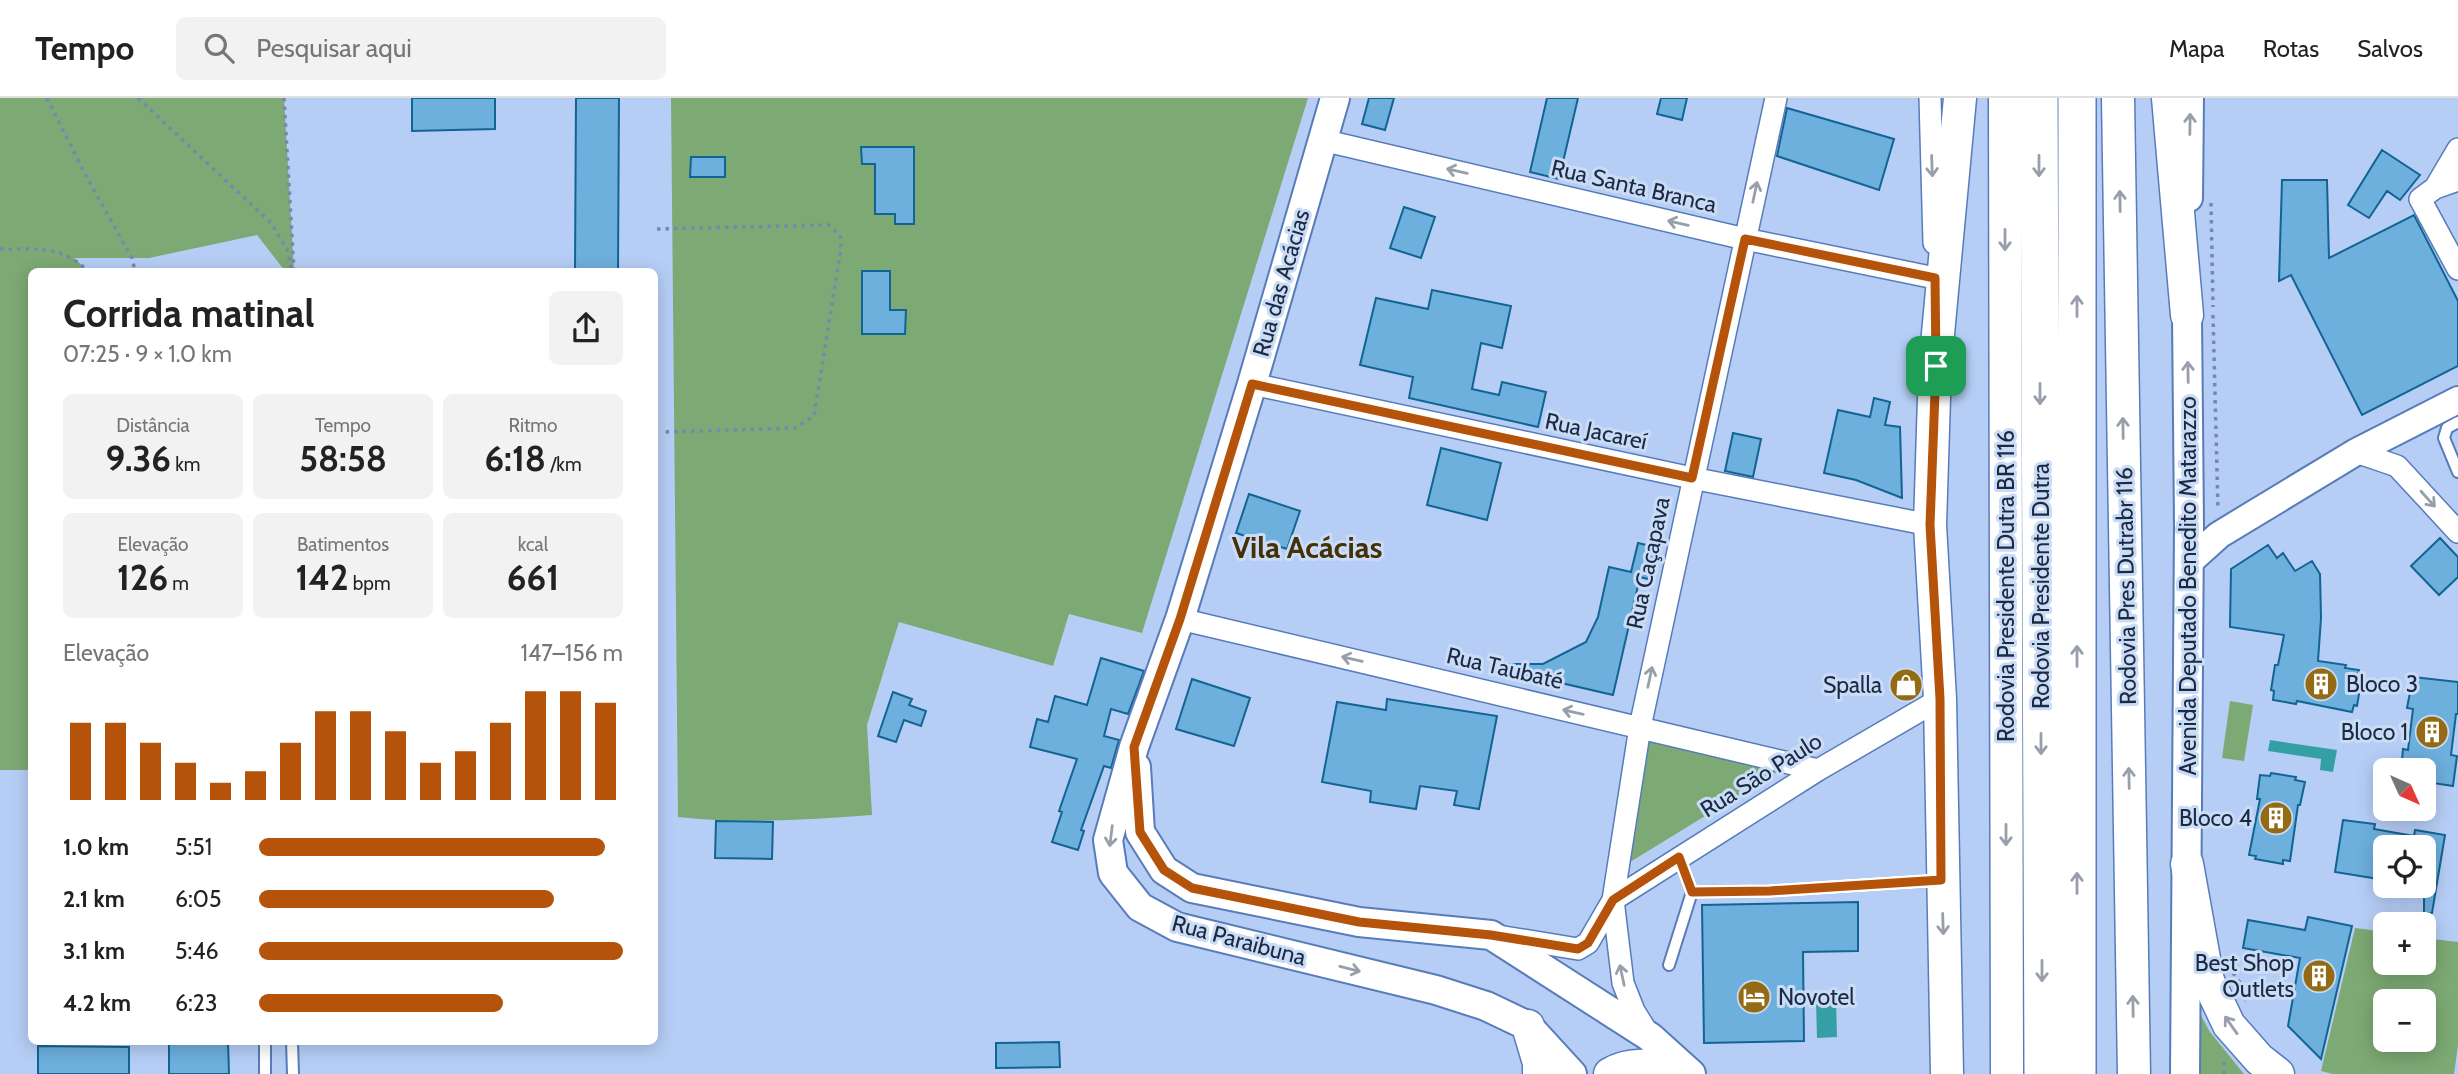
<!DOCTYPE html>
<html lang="pt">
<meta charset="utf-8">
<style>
body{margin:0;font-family:Cabin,sans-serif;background:#f2f2f2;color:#222;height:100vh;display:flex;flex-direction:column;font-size:26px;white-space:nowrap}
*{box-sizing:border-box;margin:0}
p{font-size:23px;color:#767676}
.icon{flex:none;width:38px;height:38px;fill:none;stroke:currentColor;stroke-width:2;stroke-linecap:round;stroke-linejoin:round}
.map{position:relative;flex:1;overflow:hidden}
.details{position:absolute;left:28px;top:170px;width:630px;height:777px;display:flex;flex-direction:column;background:#fff;border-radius:10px;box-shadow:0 4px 18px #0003}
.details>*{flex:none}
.needle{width:46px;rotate:135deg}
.buttons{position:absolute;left:2373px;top:660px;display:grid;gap:14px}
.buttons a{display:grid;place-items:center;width:63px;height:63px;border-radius:10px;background:#fff;box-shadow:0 4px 18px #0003;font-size:35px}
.pin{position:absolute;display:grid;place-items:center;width:60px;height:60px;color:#fff;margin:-30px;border-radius:14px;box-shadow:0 4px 10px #0006}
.round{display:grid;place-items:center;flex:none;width:74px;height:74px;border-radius:10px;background:#f2f2f2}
.head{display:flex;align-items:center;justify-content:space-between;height:119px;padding:0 35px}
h1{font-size:38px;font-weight:800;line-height:52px}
.metrics{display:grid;grid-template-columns:repeat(3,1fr);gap:10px;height:119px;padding:7px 35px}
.metrics div{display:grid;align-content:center;border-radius:10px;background:#f2f2f2;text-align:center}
.metrics b{font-size:35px;font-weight:800}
.metrics small{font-size:19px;font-weight:400}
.metrics p{font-size:19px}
.chart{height:196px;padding:14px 35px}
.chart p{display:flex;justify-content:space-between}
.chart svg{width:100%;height:126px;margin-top:7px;stroke:#b45309;stroke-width:6}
ul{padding:0 35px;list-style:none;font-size:23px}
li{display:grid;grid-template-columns:112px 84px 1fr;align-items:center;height:52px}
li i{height:18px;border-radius:9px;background:#b45309}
header{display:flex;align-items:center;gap:42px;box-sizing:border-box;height:98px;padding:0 35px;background:#fff;border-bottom:2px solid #e0e0e0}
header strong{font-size:33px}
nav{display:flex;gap:38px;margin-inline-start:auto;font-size:24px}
.search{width:490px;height:63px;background:#f2f2f2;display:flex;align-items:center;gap:18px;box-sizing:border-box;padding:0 24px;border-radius:10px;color:#767676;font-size:26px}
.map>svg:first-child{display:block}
.green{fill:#7da974;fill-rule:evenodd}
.water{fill:#349fa5}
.building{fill:#6dafdd;stroke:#126492;stroke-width:2}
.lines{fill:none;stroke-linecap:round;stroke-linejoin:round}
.service-casing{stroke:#577cb9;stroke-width:14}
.minor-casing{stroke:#577cb9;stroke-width:24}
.tertiary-casing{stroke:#577cb9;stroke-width:30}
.secondary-casing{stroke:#577cb9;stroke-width:32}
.primary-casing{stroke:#577cb9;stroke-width:35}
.motorway-casing{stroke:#577cb9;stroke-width:40}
.path{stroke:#7589ab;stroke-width:3.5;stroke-dasharray:3.5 5;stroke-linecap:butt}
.service{stroke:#fff;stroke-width:10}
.minor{stroke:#fff;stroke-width:21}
.tertiary{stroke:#fff;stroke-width:26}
.secondary{stroke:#fff;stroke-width:28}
.primary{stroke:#fff;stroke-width:32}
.motorway{stroke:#fff;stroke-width:37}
.oneway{stroke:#989faa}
.route-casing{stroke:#fff;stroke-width:14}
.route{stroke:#b45309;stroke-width:9}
.labels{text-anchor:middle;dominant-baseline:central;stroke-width:6;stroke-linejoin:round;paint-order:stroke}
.street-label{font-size:23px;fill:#1a2a43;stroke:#cadbf6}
.poi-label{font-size:23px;fill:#1a2a43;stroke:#cadbf6;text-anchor:end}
.district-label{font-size:30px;font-weight:bold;fill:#443009;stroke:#cadbf6}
</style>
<header>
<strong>Tempo</strong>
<div class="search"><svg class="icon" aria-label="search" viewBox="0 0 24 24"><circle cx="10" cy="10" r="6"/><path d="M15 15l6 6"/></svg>Pesquisar aqui</div>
<nav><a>Mapa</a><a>Rotas</a><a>Salvos</a></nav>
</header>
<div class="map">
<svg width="2458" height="976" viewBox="0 0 2458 976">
<rect width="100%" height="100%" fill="#b6cef6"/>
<path class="green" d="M0 0H284L294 173H285L257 137 149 160H74L88 173H32L31 672H0Z
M671 0H1308L1142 535 1069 516 1053 568 899 524 867 627 872 717C806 722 743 726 678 719Z
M2230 603 2253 607 2244 663 2222 660Z
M1645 642 1780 672 1622 769Z
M2355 830 2385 834V864H2424V840L2458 844V947L2454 976H2333L2321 973ZM2385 903H2424V942H2385Z
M2192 901 2210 934 2244 976H2194Z"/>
<path class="water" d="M2270 642 2337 652 2333 674 2320 672 2321 661 2268 653Z
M1836 902 1837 939 1817 940 1816 903Z"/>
<path class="building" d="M412 0H495V31L412 33Z
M576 0H619L618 173H575Z
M1369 0H1394L1385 32 1362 26Z
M1547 0H1578L1559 81 1530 74Z
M1661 0H1687L1682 22 1657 16Z
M1787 10 1894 41 1879 92 1777 58Z
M861 49H914V126H895V116H875V66H862Z
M2382 52 2420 77 2400 102 2387 93 2369 120 2348 107Z
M691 59H725V79H690Z
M2282 82H2327L2329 160 2414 117 2458 203V268L2362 317 2291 177 2279 183Z
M1404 109 1435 119 1421 160 1390 150Z
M862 173H890V212H906L905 236H862Z
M1432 192 1511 208 1502 250 1481 245 1472 291 1499 297 1502 284 1546 294 1538 329 1409 300 1413 279 1360 267 1376 200 1428 211Z
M1874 300 1890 304 1885 327 1900 329 1902 400 1856 382 1824 375 1838 312 1870 319Z
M1733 335 1761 341 1753 379 1725 373Z
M1441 350 1501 365 1487 422 1427 407Z
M1249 396 1300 413 1287 451 1236 435Z
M2440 440 2458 459V479L2439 497 2411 468Z
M1638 445 1659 450 1652 482 1640 479 1613 597 1505 572 1506 566H1543L1586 544 1598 519 1609 469 1631 474Z
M2268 447 2277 460 2283 455 2295 473 2312 463 2320 476 2321 520 2318 563 2346 567 2345 570 2359 572 2358 579H2362L2357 608 2354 607 2352 614 2297 603 2296 606 2273 602 2274 593 2271 592 2275 567H2278L2284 537 2230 529 2231 471Z
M1101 560 1144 573 1128 616 1111 611 1104 638 1119 642 1111 670 1104 668 1081 732 1084 733 1078 752 1052 744 1062 714 1059 713 1077 661 1030 649 1037 621 1048 624 1055 598 1087 607Z
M2413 579 2458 584V616H2456L2451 657 2457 658 2453 688 2433 685 2434 672H2401L2403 651 2408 652 2413 611 2407 610Z
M1192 581 1250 600 1234 648 1176 631Z
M893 594 912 601 909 607 926 613 921 628 904 622 896 644 878 638Z
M1387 601 1497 618 1479 711 1454 707 1457 693 1420 688 1416 711 1370 704 1371 693 1322 684 1337 604 1386 612Z
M2271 675 2296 679 2295 682 2305 684 2300 707H2298L2290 763 2283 762V766L2255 761 2256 758 2249 757 2260 701H2257L2260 677 2270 678Z
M2343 722 2375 726 2374 731 2414 738 2415 732 2445 737 2432 815H2424V749H2385V782L2335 774Z
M716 723 773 724 772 761 715 760Z
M1858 804V853L1803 854 1804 943 1704 945 1702 807Z
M2308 819 2352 828 2321 961 2288 928 2300 860 2243 850 2248 822 2305 832Z
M169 943H228L229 976H169Z
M1059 944 1060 969 996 970V945Z
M38 948 129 949V976H38Z"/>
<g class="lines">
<defs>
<path id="service" d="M2458 324 2447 330 2444 340 2458 374
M1692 794 1770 793 1941 782
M1669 867 1692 794 1679 759
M265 943V976
M292 943 293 976"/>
<path id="minor" d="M1930 0 1934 145
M1322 42 1745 141 1935 180
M2458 82 2435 90 2420 101 2458 171
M2435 90 2458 51
M1252 286 1692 380 1930 427
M2356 354 2397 368 2458 434
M1180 521 1818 672
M1498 838 1578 851 1588 845 1613 802 1818 672 1940 601
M1649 937 1634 913 1623 885 1613 802 1640 629 1776 0"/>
<path id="tertiary" d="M2189 100 2190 0
M2188 465 2219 437 2356 354 2458 302"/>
<path id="secondary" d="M1335 0 1252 286 1180 521 1134 649 1108 742 1113 775 1140 809 1177 829 1436 892 1486 908 1528 928 1572 976
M1136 669 1140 734 1164 772 1192 790 1359 824 1491 837 1650 939 1691 976
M2185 976 2189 427 2187 217"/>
<path id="primary" d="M2005 0 2007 976
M2118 0 2134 976
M2168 0 2187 217
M2187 766 2208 883 2229 927 2259 961 2278 976
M1528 928 1539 965V976
M1610 976C1636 961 1661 970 1688 976
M1947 976 1940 601 1930 427 1935 268 1960 0"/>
<path id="motorway" d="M2039 0 2043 976
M2077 0V976"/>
</defs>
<use href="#service" class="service-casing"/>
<use href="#minor" class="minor-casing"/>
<use href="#tertiary" class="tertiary-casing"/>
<use href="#secondary" class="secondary-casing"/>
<use href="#primary" class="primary-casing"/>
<use href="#motorway" class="motorway-casing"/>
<path class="path" d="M47 0 85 76 132 160 135 173
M138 0 271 125 287 151 292 173
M284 0 294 173
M2211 105 2213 209
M657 131 829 127 840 137 841 150 814 318 795 330 665 334
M0 151C36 152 60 146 88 173
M2213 217 2218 412
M2233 875 2249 897 2245 903
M2224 976V961"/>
<use href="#service" class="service"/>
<use href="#minor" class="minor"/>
<use href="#tertiary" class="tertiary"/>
<use href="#secondary" class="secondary"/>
<use href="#primary" class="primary"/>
<use href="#motorway" class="motorway"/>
</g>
<defs><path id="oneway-shaft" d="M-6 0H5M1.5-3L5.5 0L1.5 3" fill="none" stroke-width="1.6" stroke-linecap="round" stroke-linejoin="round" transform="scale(1.75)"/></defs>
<g class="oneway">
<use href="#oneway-shaft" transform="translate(2190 26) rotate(-89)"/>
<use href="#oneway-shaft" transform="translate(1932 68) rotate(88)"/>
<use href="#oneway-shaft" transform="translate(2039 68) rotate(90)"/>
<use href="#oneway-shaft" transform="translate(1457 73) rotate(-167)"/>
<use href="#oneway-shaft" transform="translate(1755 94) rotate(-78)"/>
<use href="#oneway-shaft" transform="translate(2120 103) rotate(-91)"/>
<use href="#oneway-shaft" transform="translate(1678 125) rotate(-167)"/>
<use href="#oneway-shaft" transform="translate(2005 142) rotate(90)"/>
<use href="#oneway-shaft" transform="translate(2077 208) rotate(-90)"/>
<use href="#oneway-shaft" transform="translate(2188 274) rotate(-91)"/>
<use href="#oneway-shaft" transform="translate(2040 296) rotate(90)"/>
<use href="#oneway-shaft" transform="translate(2123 330) rotate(-91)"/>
<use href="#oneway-shaft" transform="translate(2428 401) rotate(48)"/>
<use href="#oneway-shaft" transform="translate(2077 558) rotate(-90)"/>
<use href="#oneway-shaft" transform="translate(1352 561) rotate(-167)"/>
<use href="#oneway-shaft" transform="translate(1650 579) rotate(-78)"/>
<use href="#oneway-shaft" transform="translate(1573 614) rotate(-167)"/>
<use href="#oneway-shaft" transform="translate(2041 646) rotate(90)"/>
<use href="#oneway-shaft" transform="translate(2129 680) rotate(-91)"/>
<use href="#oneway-shaft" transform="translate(2006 737) rotate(90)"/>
<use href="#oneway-shaft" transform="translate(1111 738) rotate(97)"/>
<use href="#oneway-shaft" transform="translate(2077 785) rotate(-90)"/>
<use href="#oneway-shaft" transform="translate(1943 826) rotate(88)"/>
<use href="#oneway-shaft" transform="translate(1350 871) rotate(14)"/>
<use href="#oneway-shaft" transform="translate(2042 873) rotate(90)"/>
<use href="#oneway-shaft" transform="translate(1622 877) rotate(-102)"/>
<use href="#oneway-shaft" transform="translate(2133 908) rotate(-91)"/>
<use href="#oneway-shaft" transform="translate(2231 927) rotate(-125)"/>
</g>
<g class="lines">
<defs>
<path id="route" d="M1745 141 1935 180 1936 268 1930 427 1940 601 1941 782 1770 793 1692 794 1679 759 1613 802 1588 845 1578 851 1491 837 1359 824 1192 790 1164 772 1140 734 1134 649 1180 521 1252 286 1692 380Z"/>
</defs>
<use href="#route" class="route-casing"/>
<use href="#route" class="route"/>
</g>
<defs>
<symbol id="building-disc" viewBox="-11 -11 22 22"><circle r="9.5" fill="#946b15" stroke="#cadbf6"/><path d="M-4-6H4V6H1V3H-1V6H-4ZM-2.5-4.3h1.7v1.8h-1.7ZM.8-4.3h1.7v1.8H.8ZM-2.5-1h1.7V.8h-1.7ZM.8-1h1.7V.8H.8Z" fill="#fff"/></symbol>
<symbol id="shop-disc" viewBox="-11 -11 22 22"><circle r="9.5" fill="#946b15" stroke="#cadbf6"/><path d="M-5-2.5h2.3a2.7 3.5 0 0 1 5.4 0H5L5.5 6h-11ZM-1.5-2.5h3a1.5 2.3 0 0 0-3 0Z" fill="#fff"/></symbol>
<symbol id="hotel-disc" viewBox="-11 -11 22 22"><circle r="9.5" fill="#946b15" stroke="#cadbf6"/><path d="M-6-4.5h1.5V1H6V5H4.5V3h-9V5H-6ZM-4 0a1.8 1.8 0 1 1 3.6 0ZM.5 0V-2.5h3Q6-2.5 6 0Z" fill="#fff"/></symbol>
</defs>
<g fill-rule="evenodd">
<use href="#building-disc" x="2302" y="567" width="38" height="38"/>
<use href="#shop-disc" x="1887" y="568" width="38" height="38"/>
<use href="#building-disc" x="2413" y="615" width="38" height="38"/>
<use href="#building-disc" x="2257" y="701" width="38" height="38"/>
<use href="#building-disc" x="2300" y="859" width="38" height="38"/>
<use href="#hotel-disc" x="1735" y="880" width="38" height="38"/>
</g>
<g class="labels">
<g class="street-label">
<text transform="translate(1634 88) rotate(13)">Rua Santa Branca</text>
<text transform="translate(1281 185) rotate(-74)">Rua das Acácias</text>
<text transform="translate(1596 333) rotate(12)">Rua Jacareí</text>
<text transform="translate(1648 465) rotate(-78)">Rua Caçapava</text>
<text transform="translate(2006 488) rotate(-90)">Rodovia Presidente Dutra BR 116</text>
<text transform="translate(2041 488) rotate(-90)">Rodovia Presidente Dutra</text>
<text transform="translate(2126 488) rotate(-91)">Rodovia Pres Dutrabr 116</text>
<text transform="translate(2188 488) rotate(-90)">Avenida Deputado Benedito Matarazzo</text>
<text transform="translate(1505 570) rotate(13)">Rua Taubaté</text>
<text transform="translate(1761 677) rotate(-32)">Rua São Paulo</text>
<text transform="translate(1239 842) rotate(15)">Rua Paraibuna</text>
</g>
<g class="poi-label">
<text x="2346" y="586" text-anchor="start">Bloco 3</text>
<text x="1882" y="587">Spalla</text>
<text x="2408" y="634">Bloco 1</text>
<text x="2252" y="720">Bloco 4</text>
<text x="2294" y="865">Best Shop<tspan x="2294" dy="26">Outlets</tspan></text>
<text x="1778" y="899" text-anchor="start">Novotel</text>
</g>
<g class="district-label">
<text x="1307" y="449">Vila Acácias</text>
</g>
</g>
</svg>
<div class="buttons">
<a><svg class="needle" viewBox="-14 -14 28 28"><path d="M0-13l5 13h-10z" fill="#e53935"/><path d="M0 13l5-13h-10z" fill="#767676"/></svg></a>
<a><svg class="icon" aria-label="locate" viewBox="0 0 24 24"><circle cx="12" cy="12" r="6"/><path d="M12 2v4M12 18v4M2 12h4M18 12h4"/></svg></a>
<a>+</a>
<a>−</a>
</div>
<div class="pin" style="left:1936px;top:268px;background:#1e9e55"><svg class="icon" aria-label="arrive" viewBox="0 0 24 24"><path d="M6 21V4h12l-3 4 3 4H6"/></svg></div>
<section class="details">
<div class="head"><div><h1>Corrida matinal</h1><p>07:25 · 9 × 1.0 km</p></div><a class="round"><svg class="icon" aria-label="share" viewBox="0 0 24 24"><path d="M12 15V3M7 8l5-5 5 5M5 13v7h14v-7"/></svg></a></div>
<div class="metrics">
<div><p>Distância</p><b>9.36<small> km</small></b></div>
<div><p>Tempo</p><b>58:58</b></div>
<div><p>Ritmo</p><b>6:18<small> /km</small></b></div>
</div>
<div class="metrics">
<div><p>Elevação</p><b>126<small> m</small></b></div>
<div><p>Batimentos</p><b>142<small> bpm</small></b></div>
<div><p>kcal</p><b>661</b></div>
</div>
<div class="chart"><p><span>Elevação</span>147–156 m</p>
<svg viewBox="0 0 160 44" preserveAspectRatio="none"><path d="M5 44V17M15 44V17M25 44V24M35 44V31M45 44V38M55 44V34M65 44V24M75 44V13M85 44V13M95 44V20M105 44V31M115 44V27M125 44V17M135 44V6M145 44V6M155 44V10"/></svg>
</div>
<ul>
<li><b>1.0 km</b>5:51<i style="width:95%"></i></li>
<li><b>2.1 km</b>6:05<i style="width:81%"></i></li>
<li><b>3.1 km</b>5:46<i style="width:100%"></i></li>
<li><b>4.2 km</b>6:23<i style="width:67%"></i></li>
</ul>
</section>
</div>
